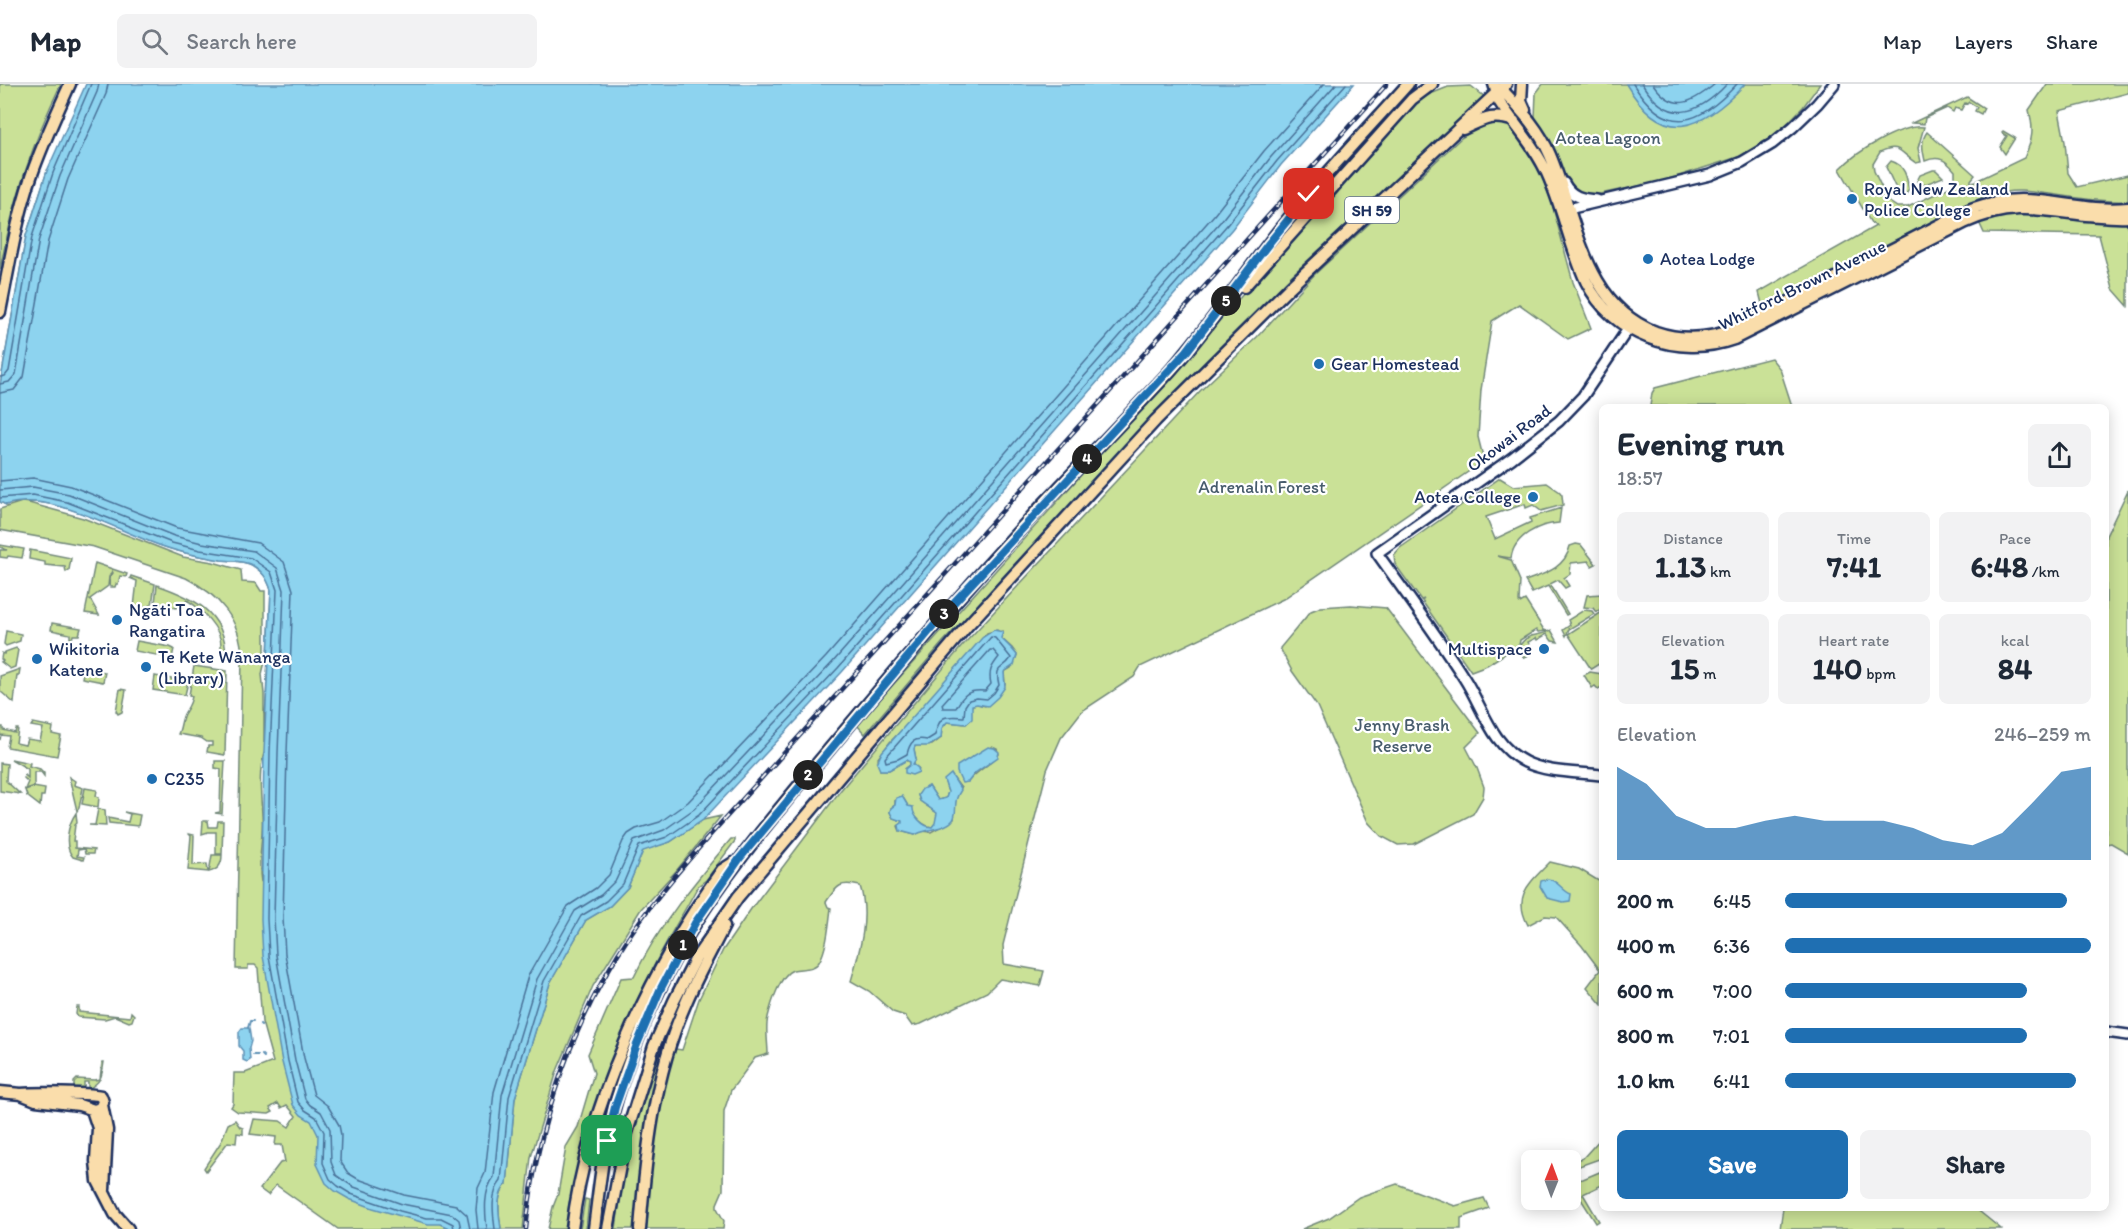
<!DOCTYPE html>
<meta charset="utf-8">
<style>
body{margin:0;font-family:Itim,sans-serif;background:#f2f2f3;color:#1f2937;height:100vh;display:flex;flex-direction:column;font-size:22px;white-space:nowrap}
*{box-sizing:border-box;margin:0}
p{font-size:20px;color:#747a83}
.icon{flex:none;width:33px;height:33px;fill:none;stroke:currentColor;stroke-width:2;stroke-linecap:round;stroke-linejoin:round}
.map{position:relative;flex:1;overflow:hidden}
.details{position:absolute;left:1599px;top:320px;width:510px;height:807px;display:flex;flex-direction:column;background:#fff;border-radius:9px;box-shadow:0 3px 15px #0003}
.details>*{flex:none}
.needle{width:39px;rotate:1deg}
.fabs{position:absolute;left:1521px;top:1066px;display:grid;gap:12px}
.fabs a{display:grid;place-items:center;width:60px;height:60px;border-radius:9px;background:#fff;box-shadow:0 3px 15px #0003;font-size:30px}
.pin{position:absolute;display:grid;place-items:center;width:51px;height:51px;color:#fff;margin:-26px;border-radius:12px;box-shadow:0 3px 9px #0006}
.km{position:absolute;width:30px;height:30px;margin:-15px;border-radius:50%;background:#222;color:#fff;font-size:16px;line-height:30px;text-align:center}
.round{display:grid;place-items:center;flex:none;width:63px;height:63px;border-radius:9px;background:#f2f2f3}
.summary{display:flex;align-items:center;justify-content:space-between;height:102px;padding:0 18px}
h1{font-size:33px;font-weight:700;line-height:45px}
.stats{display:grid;grid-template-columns:repeat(3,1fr);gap:9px;height:102px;padding:6px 18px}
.stats div{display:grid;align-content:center;border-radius:9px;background:#f2f2f3;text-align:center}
.stats b{font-size:30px;font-weight:700}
.stats small{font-size:16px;font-weight:400}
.stats p{font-size:16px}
.chart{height:168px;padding:12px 18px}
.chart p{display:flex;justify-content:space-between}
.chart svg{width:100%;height:108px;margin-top:6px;fill:#1f6fb2;opacity:.7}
.primary-button{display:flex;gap:12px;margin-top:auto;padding:12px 18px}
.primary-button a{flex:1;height:69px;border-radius:9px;background:#1f6fb2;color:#fff;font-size:24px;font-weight:700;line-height:69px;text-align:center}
.primary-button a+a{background:#f2f2f3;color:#1f2937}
ul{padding:0 18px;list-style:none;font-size:20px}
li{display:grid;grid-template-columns:96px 72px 1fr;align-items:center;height:45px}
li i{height:15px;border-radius:8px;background:#1f6fb2}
header{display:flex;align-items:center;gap:36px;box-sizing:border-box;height:84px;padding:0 30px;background:#fff;border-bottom:2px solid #e0e1e3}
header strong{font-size:28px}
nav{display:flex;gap:33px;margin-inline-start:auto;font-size:21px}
.search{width:420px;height:54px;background:#f2f2f3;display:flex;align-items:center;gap:15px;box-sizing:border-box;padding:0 21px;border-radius:9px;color:#747a83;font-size:22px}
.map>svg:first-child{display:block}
.green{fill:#cae197;stroke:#72887a;stroke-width:1.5;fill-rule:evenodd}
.water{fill:#8dd3ef;stroke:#5f91b5;stroke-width:1.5}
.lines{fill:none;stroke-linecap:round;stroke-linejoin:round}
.shore{stroke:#497198;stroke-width:1.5}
.stream{stroke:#5f91b5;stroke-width:2}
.minor-casing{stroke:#1b2f5e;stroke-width:14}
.major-casing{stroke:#1b2f5e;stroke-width:15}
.minor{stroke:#fff;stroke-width:9}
.major{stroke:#faddab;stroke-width:10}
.rail-casing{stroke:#1b2f5e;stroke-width:4.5}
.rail{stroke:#fff;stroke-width:2;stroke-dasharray:7;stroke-linecap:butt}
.route-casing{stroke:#fff;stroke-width:12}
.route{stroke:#1f6fb2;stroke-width:8}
.poi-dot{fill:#1f6fb2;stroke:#fff;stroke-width:2}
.labels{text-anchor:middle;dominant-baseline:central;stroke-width:4.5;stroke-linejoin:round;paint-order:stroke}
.shield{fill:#fff;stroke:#5f6d8e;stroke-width:1.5}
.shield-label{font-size:16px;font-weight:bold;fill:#1b2f5e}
.park-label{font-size:18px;fill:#475c6c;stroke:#fff}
.poi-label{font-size:18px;fill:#1b2f5e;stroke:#fff;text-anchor:start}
.street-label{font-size:18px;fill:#1b2f5e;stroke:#fff}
</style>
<header>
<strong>Map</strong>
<div class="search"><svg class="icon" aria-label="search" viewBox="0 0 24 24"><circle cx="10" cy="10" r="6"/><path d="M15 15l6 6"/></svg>Search here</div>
<nav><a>Map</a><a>Layers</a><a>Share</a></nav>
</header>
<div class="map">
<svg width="2128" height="1145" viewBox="0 0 2128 1145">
<rect width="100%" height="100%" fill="#fff"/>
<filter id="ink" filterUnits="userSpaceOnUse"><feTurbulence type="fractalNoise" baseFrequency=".0167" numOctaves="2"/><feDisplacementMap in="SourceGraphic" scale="12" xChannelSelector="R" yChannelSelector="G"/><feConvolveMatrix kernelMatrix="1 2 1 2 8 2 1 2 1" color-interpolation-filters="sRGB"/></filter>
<g filter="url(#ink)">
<path class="green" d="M0 0H61C32 59 12 121 0 186Z
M1543 0H1820L1803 23 1773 54 1744 71 1663 97 1590 112H1582L1567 102 1535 33 1536 9Z
M2047 0H2128V9L2059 27 2065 58 2068 89 2077 103 2128 91V117C2092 119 2057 109 2021 107 2001 106 1979 114 1962 122L1763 224 1759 208 1876 142 1871 139 1840 85C1856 68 1901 40 1924 43L1918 64 1921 78 1916 79C1901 70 1900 58 1880 68L1873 80 1874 87 1888 117 1897 123H1908L1950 103 1955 96V87C1946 76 1939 71 1925 77 1923 67 1920 57 1927 48L1975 91 1971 96V98L1976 97 2024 74C2033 55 2034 46 2029 26Z
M1471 2 1485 13 1292 191 1025 471 943 558 865 650 857 641 1359 81 1423 13 1448 3Z
M1967 13 1984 24 1981 30 1975 27 1977 23 1969 18 1967 20 1965 19 1961 26 1955 24 1953 28 1947 24 1925 34 1924 40 1912 39Z
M1488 37 1507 40 1513 44 1535 75 1551 116 1573 198 1591 244 1568 255 1519 220 1492 237 1481 306 1478 353 1484 377 1283 515 1140 583 1134 593 1082 627 1061 654 1047 686 1003 861 1004 880 1044 887 1040 902 1000 895 987 908 921 940 912 942 905 932 893 928 869 907 851 897C860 866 870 832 860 802 839 797 837 802 826 818L828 823 831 824C829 840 827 865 819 878 814 886 801 884 793 886 780 890 771 921 768 933 765 944 768 959 768 970L755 974 731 1006 724 1027 723 1106 717 1120V1124L724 1137 723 1145H616L619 1121 631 1053 662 963 682 966 699 915 723 866 751 825 840 707 963 561 1200 307 1257 253 1314 191 1461 54ZM997 546 999 548 1002 547 1001 554 1012 564 1017 571 1011 584 1004 588 1005 600 985 622 977 620 972 621C969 629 974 634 966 640L947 638 942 644 941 654 932 661 915 662 914 665 916 675 913 680 918 684H906L910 681V678L906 676 889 686H880L878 674 890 658 910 638 987 549ZM992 663 997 665 999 670C991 681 977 686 968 698ZM951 691 961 704 956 713 954 735 931 748 922 747 915 751 900 747 898 742 903 739 902 737 893 734 890 728 891 724 895 721V716L904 715C909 725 920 742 932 743L936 739 937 729 920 717 918 711 929 702 938 716 946 714 948 708 945 698Z
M2003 47 2015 54 2005 70 2000 63 2007 52 2002 49Z
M1891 77C1905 81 1907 93 1909 106L1906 110 1898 109 1886 83Z
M1933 86H1936L1943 93 1918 103 1917 97 1920 91Z
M47 87 71 141 244 337 440 1140 451 1145H338L276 1101 268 1111 260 1105 280 1079 285 1078 282 1061H275L276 1053 250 1050 254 1035 280 1037 289 1043 296 1032 287 1021 281 1024 278 1019 270 1024 273 1028 269 1030 238 1028 231 1023 233 1020 234 989H245L273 978 262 938 258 884 255 881H248V885H236L242 573C241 536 218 510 186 494L94 463 0 446V425L22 418 29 419 83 434 183 473 213 478 241 486 242 498 256 499 261 507H265V578L262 590 264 610V659L271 506C267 494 263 488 252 481 244 477 230 477 221 476 204 473 187 470 171 465 124 451 54 405 6 421L0 418V301L26 152ZM264 669V732L261 798C257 776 264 753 262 731 261 712 258 688 264 669Z
M2006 128 2128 135V222L2113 205 2099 151 1984 149 1978 136Z
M1771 274 1780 285 1792 322H1650L1652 309 1655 304Z
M1500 394 1513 402 1547 399 1560 408 1562 411 1563 421 1541 427 1533 421 1526 424 1525 420 1486 433 1495 455 1531 438 1530 434 1561 424 1559 439C1539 440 1514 452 1511 474L1497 472 1511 476 1520 497 1519 518 1520 519 1525 516 1544 546 1547 547 1538 548 1536 546 1520 556 1519 561 1487 581 1471 587 1422 517 1424 515 1421 516 1395 480 1394 471 1400 464Z
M2128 406V769L2111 759 2106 760V452Z
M1576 460 1581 461 1596 480 1592 482 1589 477 1571 479 1570 490 1564 494 1569 502 1565 504 1558 496 1550 500 1568 530 1566 531 1548 502 1532 509 1525 497C1543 490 1565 485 1570 462Z
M0 461 24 465 22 474 8 472 7 474 0 473V466H7L0 463Z
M30 466 71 474 69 486 66 488 65 483 45 481V478L29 475Z
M95 479 127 490 126 493 120 492 118 500H116L115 503H110L109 495 113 489 112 487 109 493 108 502 90 515 99 531 85 529Z
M131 492 155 500 152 521 142 524 134 523 137 497 130 494Z
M157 501C192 513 225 528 226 571H221C220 568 221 565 221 562 222 545 200 524 187 516L183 523 177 522 176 524 155 519Z
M1602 510V524L1596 528 1593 524 1584 523 1587 511Z
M1351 521 1386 524 1480 649 1466 663 1477 684 1484 703 1483 713 1473 730 1414 760 1398 761 1381 752 1368 738 1317 622 1292 587 1280 564 1311 527 1321 523Z
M1584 526 1592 527 1594 530 1569 545 1566 552 1563 546 1570 541 1568 536Z
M1602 528V578L1591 585 1568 550Z
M52 539 81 544 79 551H73L72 555 70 554V550L51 546Z
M1551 546 1558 558 1552 557 1547 550 1537 556 1536 554 1528 558 1533 568 1524 574 1518 564C1529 546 1539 554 1551 546Z
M6 547 21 550 20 557 6 562 4 560Z
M137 557 170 563 174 565 172 574 135 567Z
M16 564 18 566 15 583 10 585 1 578 3 577 1 575 2 569 4 570 5 568Z
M194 582 227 587 225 671 207 668 208 662H212V658H207L201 654 178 650C181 644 181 636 184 630 188 623 191 620 192 612L189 611Z
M84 584 105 588 103 598 82 594Z
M20 585 19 591H17L14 619 0 607V592Z
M1590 588 1602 590V603L1598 605 1595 602 1592 604 1584 591Z
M155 592 188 598 185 611 153 606Z
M120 605 126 606 122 628 118 630 116 627Z
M33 639 53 643 52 650 61 652 57 672 7 663 9 652 1 651 0 656V643H3V646L15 649 16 645H18L16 659 25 661 27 655 40 657 43 644 31 642Z
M11 675 30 679 29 682 40 685 44 689V692L41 688H34V702L25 705 28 698 24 694 25 691 28 694V685Z
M215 677H225L222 730 215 729 220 728 221 685 215 684Z
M0 679 7 680 6 697 20 710 0 707Z
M69 693 75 697 74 701 83 704 79 724 77 727Z
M33 703 45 705 44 712H41L40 722 27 712 25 706Z
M85 704 97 706 96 712 99 713 98 723 82 720Z
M98 725 105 726 106 742 89 741H95Z
M124 728 140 731 138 742 109 739 108 734 128 738 130 730Z
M76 729 77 739 75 741 73 757H75V764L94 766 93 770H85L84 765 78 766 77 772 84 773 83 776 73 773C63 762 68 740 76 729Z
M721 732 676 787 641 825 593 902 557 987 531 1073 523 1145H501C499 1130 495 1111 507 1100L515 1014 550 899 586 836 610 822 628 803 643 766 670 758 703 736Z
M203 737H208L209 743H217L218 737H223L222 770H216V748H208L202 750Z
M189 750 194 751 193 781 207 780 208 788 188 786 191 752Z
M731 755H735V757L706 796 698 802C683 830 666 857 652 886 611 967 578 1055 565 1145H548L553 1123 558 1110 566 1063 578 1043 594 989 588 970 621 894 634 893C658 842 695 798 731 755Z
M212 771H222C222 780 219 786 209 788Z
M1550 778 1579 785 1602 799V921L1587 903 1600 886 1582 862 1556 833 1545 832 1528 841C1512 811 1530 799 1550 778Z
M77 923H79V928L130 933 131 928 134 931 132 937 129 938 115 932 105 935 78 933 76 930Z
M102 978H104C102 993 101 998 88 1005V998H84V1004L74 1005V998L77 995 94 996 100 995Z
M235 1036 240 1043 243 1044V1050L237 1049 236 1059 228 1058 206 1087 204 1084 221 1058 228 1040Z
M1602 1053V1074L1571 1085V1078L1583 1074Z
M1602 1087V1101L1583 1110 1599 1137 1596 1139 1579 1112H1571V1097L1583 1095Z
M1397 1100 1455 1122 1484 1114 1489 1124 1461 1134V1145H1302L1329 1134 1359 1113Z
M585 1115 589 1116 586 1145H580Z
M1783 1124H1975L2001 1145H1780Z"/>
<path class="water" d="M86 0H1354L1281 81 1232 145 842 588 703 736 670 758 643 767 628 803 610 822 586 836 550 899 515 1014 507 1100C495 1111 499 1130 501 1145H451L440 1140H428L373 1124 349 1115 335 1107 326 1099 317 1080 318 1051 311 1037 301 1031 293 1021 282 978 263 872 261 835 264 668 271 506C267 494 263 488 252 481 244 477 230 477 221 476 204 473 187 470 171 465 124 452 55 405 6 421L0 418V301L26 152 47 87Z
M1626 0H1745C1702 46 1664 64 1626 0Z
M994 546 1003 548 1001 554 1012 565 1017 571 1014 581 1004 588 1005 603 998 613 988 622 977 620 972 621V635L966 640 947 638 942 644 941 654 929 662H915L914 665 916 675 913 680 918 684 919 688 912 691 905 689V685L910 681V678L907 676 889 686H880L877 679 882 668 982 554Z
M988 663 994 664 999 668 998 673 975 689 968 698 962 699 957 688V682Z
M951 690 961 706C952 719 958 724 954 734 950 745 923 745 915 751L900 747 899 741 902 739V737L893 734 890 728 891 724 895 721 896 714 902 712 908 722 913 723C912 731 923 743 932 743L935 739 937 729 920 717 918 711 922 705 929 702 938 716 946 714 948 708 944 696Z
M1548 795C1558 796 1562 807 1571 810L1570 817 1563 818 1547 814 1540 802 1541 797Z
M242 944H249L251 957 249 964 250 976 247 978 243 976V967L239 962V948Z"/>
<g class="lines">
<path class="shore" d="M1633 0C1667 54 1699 41 1737 0
M1642 0C1668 41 1697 32 1727 0
M1653 0C1674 29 1691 20 1715 0
M0 293 5 292 9 287 32 153 53 89 91 0
M0 300 9 298 16 290 39 155 60 92 97 8 99 0
M0 309 14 306 24 293 48 157 68 95 106 10 108 0
M0 397 33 394 71 402 177 444 258 459 284 478 293 506 287 669 283 834 285 870 304 974 314 1011 328 1022 339 1041 341 1051 340 1077 348 1089 358 1095 404 1111 456 1121 467 1131 470 1145
M0 406 33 403 69 410 174 452 202 459 254 467 277 484 284 506 278 669 274 834 276 871 295 976 305 1015 310 1021 321 1028 330 1045 331 1078 336 1091 343 1096 354 1103 402 1120 452 1130 459 1136 461 1145
M0 414 33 411 67 418 172 459 200 466 251 474 271 488 277 506 270 668 267 835 269 872 288 977 298 1018 305 1026 316 1033 324 1048 323 1079 330 1095 338 1102 351 1110 400 1127 427 1134H441L453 1140 454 1145
M991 553 995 554 1011 574C1003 587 994 580 999 601L994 609 987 615 977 614 969 616 965 622 964 633C945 632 940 630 935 651L927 656C914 653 910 658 907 670L898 675 886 678 885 674Z
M990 566H993L999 573C992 582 988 587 991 600L985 607C968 605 963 611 956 624H943L942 620Z
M478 1145 476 1126 478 1104 485 1089 494 1008 528 892 568 822 596 804 609 791 623 757 628 750 636 745 660 738 688 718 826 573 1214 131 1264 67 1324 0
M487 1145C485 1128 483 1107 494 1093L502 1011 537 895 575 827 601 811 616 796 634 757 664 746 694 725 832 579 1221 137 1271 73 1336 0
M495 1145C493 1129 490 1110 501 1097L509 1013 544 897 581 832 606 817 623 800 639 762 667 753 699 731 838 584 1227 141 1277 77 1346 0"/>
<path class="stream" d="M260 940 261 941
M248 944 250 937H253
M253 971H258
M262 971 264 973"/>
<defs>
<path id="minor" d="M1564 99C1571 113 1582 115 1597 116
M1564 126 1710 91 1742 78 1772 60 1793 43 1817 20 1834 0
M1602 691C1578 688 1547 689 1525 678 1491 661 1483 623 1464 594 1437 551 1406 510 1377 469L1512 374 1559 337 1583 312 1632 239
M2106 948 2128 951"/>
<path id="major" d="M1494 0C1496 6 1497 12 1499 17 1515 42 1535 62 1547 89 1563 124 1570 163 1586 197 1612 251 1678 275 1734 255L1964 139C2009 118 2039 125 2086 131 2100 132 2114 134 2128 133
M1522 0 1521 17 1525 26
M1497 8 1505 9C1523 28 1540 47 1550 71 1577 134 1583 221 1656 248 1685 258 1712 255 1740 243L1971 125C2031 103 2070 129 2128 124
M1463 45C1483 36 1491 29 1514 37
M1244 203 1412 15 1432 0
M0 228C9 183 16 137 31 93 42 61 56 31 70 0
M0 1008 21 1010 36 1016 79 1021 94 1026 100 1024 103 1018 101 1012C96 1009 31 1009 21 1010
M102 1021 107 1046 104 1106
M92 1026 98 1044 96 1077 98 1097 115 1130 128 1145
M572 1145C587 1022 650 886 722 786L733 779
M594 1145C599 1105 603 1064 614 1025 630 965 665 887 698 835 742 767 796 705 848 643 909 570 972 498 1037 427 1081 380 1127 334 1170 287 1210 242 1243 192 1280 145 1320 95 1365 48 1408 0
M608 1145 625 1055 654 962 674 917 696 874 738 813 968 541 1156 336 1289 204 1506 0
M640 1145C646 1069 654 992 685 921 696 894 711 868 724 842"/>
</defs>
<use href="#minor" class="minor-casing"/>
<use href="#major" class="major-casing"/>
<use href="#minor" class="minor"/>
<use href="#major" class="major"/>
<defs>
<path id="rail" d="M526 1145C537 1039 573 936 632 848 656 813 684 781 712 749L1387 0"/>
</defs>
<use href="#rail" class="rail-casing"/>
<use href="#rail" class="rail"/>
</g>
</g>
<g class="lines" filter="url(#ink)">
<defs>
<path id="route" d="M607 1057 615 1023 636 963 660 906 695 839 740 774 947 526 1187 267 1269 159 1309 110"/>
</defs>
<use href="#route" class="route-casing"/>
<use href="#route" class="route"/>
</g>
<g class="poi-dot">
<circle cx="1852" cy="115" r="6"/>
<circle cx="1648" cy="175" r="6"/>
<circle cx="1319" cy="280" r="6"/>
<circle cx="1533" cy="413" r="6"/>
<circle cx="117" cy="536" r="6"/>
<circle cx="1544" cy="565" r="6"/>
<circle cx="37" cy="575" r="6"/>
<circle cx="146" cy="583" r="6"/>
<circle cx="152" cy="695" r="6"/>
</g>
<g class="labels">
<rect class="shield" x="1345" y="113" width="54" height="26" rx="4.5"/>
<g class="shield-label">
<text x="1372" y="126">SH 59</text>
</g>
<g class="park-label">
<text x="1608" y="54">Aotea Lagoon</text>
<text x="1262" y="403">Adrenalin Forest</text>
<text x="1402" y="641">Jenny Brash<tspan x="1402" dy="21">Reserve</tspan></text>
</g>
<g class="poi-label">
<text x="1864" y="105">Royal New Zealand<tspan x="1864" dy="21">Police College</tspan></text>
<text x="1660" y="175">Aotea Lodge</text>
<text x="1331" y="280">Gear Homestead</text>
<text x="1521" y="413" text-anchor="end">Aotea College</text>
<text x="129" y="526">Ngāti Toa<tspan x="129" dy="21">Rangatira</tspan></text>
<text x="49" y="565">Wikitoria<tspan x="49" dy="21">Katene</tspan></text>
<text x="1532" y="565" text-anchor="end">Multispace</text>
<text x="158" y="573">Te Kete Wānanga<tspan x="158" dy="21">(Library)</tspan></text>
<text x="164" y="695">C235</text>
</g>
<g class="street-label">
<text transform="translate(1802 201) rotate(-26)">Whitford Brown Avenue</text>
<text transform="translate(1509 354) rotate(-37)">Okowai Road</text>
</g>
</g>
</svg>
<div class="fabs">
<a><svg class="needle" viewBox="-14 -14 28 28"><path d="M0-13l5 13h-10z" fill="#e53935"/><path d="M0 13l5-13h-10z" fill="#747a83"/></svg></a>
</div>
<div class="pin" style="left:607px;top:1057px;background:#1e9e55"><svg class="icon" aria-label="arrive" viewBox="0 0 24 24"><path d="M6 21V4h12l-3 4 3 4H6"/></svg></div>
<div class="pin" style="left:1309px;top:110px;background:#d93025"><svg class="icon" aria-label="check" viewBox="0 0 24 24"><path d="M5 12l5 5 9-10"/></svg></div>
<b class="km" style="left:683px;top:861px">1</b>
<b class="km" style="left:808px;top:691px">2</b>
<b class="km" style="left:944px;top:530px">3</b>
<b class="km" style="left:1087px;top:375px">4</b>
<b class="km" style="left:1226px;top:217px">5</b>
<section class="details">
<div class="summary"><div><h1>Evening run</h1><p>18:57</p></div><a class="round"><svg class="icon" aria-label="share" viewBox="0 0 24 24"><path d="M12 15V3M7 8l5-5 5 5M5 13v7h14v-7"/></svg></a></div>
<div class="stats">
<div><p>Distance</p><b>1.13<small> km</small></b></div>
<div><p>Time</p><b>7:41</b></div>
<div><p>Pace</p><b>6:48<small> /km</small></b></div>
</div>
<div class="stats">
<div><p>Elevation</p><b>15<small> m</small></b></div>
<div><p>Heart rate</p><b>140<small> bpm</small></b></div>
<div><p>kcal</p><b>84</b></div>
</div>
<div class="chart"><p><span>Elevation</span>246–259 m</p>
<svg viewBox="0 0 160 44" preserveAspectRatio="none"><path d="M0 44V6L10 13L20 26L30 31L40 31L50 28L60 26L70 28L80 28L90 28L100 31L110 36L120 38L130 33L140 21L150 8L160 6V44z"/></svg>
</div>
<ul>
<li><b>200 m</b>6:45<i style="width:92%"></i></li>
<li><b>400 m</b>6:36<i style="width:100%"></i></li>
<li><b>600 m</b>7:00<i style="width:79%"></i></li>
<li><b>800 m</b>7:01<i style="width:79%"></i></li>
<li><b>1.0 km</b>6:41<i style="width:95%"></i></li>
</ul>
<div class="primary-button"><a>Save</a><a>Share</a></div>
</section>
</div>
